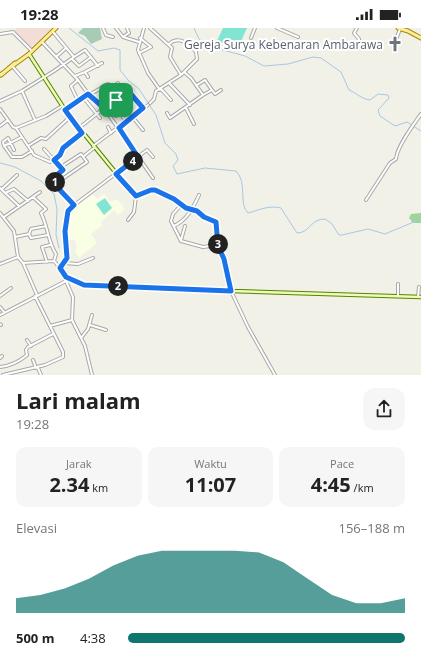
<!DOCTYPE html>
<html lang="id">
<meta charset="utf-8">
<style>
body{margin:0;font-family:"Open Sans",sans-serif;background:#f6f6f6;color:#222;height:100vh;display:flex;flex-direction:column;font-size:15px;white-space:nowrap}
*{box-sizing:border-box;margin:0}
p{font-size:13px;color:#767676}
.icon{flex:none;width:22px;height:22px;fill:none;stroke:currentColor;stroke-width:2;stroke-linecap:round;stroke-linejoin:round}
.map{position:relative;height:347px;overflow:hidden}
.side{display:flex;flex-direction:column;background:#fff;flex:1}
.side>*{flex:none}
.pin{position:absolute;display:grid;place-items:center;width:34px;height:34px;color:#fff;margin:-17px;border-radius:8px;box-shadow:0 2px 6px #0006}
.km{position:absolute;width:20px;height:20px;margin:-10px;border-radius:50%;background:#222;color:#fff;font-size:11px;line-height:20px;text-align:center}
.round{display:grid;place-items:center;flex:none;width:42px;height:42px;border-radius:12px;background:#f6f6f6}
.head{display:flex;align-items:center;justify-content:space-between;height:68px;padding:0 16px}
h1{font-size:22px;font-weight:700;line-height:30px}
.metrics{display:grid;grid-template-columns:repeat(3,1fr);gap:6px;height:68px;padding:4px 16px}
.metrics div{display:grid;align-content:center;border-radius:10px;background:#f6f6f6;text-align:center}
.metrics b{font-size:20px;font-weight:700}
.metrics small{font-size:11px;font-weight:400}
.metrics p{font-size:11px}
.chart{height:112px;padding:8px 16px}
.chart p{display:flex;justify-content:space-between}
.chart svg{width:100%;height:72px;margin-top:4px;fill:#0f766e;opacity:.7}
ul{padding:0 16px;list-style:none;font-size:13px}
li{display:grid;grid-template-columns:64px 48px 1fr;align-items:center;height:30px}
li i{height:10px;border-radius:5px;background:#0f766e}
.status{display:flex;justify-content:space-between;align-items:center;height:28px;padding:0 20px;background:#fff;direction:ltr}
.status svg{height:11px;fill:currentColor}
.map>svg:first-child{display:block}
.commercial{fill:#f3ded7}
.education{fill:#f9ffe4}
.forest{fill:#9fd49a}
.cemetery{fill:#a7ccb5}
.pitch{fill:#82e5d3}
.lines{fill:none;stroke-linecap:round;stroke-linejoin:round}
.stream{stroke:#a6c8e2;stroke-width:1}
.street-casing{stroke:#a8a8a8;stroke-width:4}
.secondary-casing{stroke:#588100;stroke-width:4.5}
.primary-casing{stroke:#9f8b00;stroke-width:5}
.street{stroke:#fff;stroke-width:2}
.secondary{stroke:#ecfdba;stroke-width:2.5}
.primary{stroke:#ffeaa0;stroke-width:3}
.route-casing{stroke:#fff;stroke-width:8}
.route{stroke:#1a73e8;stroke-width:5}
.labels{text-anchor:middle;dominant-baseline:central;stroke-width:4;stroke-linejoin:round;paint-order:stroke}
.worship-label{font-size:12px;fill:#5b616d;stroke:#fff;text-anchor:end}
</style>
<div class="status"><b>19:28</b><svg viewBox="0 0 49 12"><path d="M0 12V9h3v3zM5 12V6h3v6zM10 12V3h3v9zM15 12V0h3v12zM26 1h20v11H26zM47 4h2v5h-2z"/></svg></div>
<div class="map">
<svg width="421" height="347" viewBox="0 0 421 347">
<rect width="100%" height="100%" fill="#f2f1e8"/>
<path class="commercial" d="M16 0H52L30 20 15 3Z"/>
<path class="education" d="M92 166 97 171 104 166 110 174 117 171 125 181 118 187 114 182 101 194 102 198 91 206 97 215 79 230 75 223 77 220 75 212H67L70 185 78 176Z"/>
<path class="forest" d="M421 185V195H413L409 190 411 186Z"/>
<path class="cemetery" d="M83 0H100L102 11 91 16 85 8 78 5Z"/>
<path class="pitch" d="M223 0H247L238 20 217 13Z
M105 170 112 180 104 187 96 176Z"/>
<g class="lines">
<path class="stream" d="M69 0 98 23 114 20 120 22V42L128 52 139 61 156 87 165 115 176 126 178 132 173 138 177 146 205 140 236 143C248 155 238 176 248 185 259 182 269 177 281 180L297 205C310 205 310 191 325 191L332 196 339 207H342L368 201 385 206 421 191
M194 0 199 11 208 18 245 28 264 38 288 36 313 29 321 30 341 44 349 62C357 65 361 71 370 72L378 66 388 67 389 70 378 82 380 88 395 98 407 94 421 103
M0 135 15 139 41 153 54 166 57 181 56 207 59 220"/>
<defs>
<path id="street" d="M103 0 106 7 113 9
M116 0 123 9 139 14
M144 0 138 22 148 45 160 62
M150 0 172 20 170 29 181 47
M277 0 298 9
M357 0 354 5 359 11V15
M0 6 13 4 31 22
M123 9 129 5 127 0
M397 9 400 1
M251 10 255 0
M42 14 78 52 89 67 104 80 153 150
M139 25 151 19 140 10
M56 29 66 20
M74 29 85 22 98 38
M72 31 79 38 91 29
M13 39 25 53
M75 48 85 44
M88 49 85 44 102 35
M169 55 190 77
M197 57 205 52 212 62 203 67
M112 61 118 55 124 69
M161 61 171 72
M212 62 215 66 221 62
M22 63 54 43 74 29 53 4
M89 67 108 56 117 72
M83 69 100 90
M0 73 22 63 35 92
M78 73 71 58 78 52
M150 75 154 71 156 63 181 47 197 31 196 24C189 16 179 7 169 16
M186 80 194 96
M0 81 8 92 0 98
M65 82 88 66
M127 82 143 102
M167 85 170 90 203 67 191 50 184 44
M109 86 113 84 116 88 121 85 126 95
M8 92 13 99 16 100 34 127 50 134 82 105
M108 99 111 105
M16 100 46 88 62 78
M79 100 108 77 130 65 143 80
M22 109 4 118 12 129H22L32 123
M4 118 3 114 8 110 14 122
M28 118 41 110 46 111 70 89
M93 118 148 77
M44 121 63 142 54 149 58 160 73 177
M84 128 94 120
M55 156 87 134 81 126 61 139
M0 160 19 178
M2 161 17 147
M5 165 14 161 28 173
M33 169 46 181 41 185C48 199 48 214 56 226L54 233
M366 172 390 135 396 131C397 118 414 96 421 86
M181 177 173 186 171 193 181 213 203 219 218 217
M0 185 14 203 18 229 23 235 54 233 60 240
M4 189 40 164
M128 192 134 184 136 168
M174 198C187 192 193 180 199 167
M29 206 31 201 46 198
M15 209 29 206 31 210 48 207
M181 212 185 198
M47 234 42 219 50 217
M23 235 37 267
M64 235 78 236 93 230
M0 236 18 229
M65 249 84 257 231 263 248 299 275 347
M66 253 73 269 72 292 85 318 92 347
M0 268 11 260
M398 268V256
M418 269 419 259
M0 279 4 284
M0 287 66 253 60 240 67 231 65 203 69 181 147 122 153 129
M0 296 1 297
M90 297 106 302
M50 298 72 292
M81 310 88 301 92 287
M27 312 31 318
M0 330 2 328
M33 332 36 340
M0 339C9 338 19 334 27 327L26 322 28 319 53 306
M38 340 41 347
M3 347 45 337 63 329V324L35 268"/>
<path id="secondary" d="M29 26 67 85 134 167 138 168 151 162H155L174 171 185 180 197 183 204 189 216 194 218 217 224 231 228 254 231 263 421 269"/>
<path id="primary" d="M398 0 408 3 421 10
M0 47 29 26 56 0
M1 47 15 35"/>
</defs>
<use href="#street" class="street-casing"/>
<use href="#secondary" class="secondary-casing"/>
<use href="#primary" class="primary-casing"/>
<use href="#street" class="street"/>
<use href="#secondary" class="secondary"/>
<use href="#primary" class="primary"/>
</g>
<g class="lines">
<defs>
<path id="route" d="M130 65 143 80 119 100 138 129 116 146 136 168 151 162H155L174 171 186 180 197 183 204 189 216 194 218 218 224 231 231 263 84 257 66 249 60 240 67 230 65 203 68 183 74 177 58 160 54 149 63 142 54 132 60 127 63 120 82 105 65 82 88 66 104 80Z"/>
</defs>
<use href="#route" class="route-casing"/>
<use href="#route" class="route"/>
</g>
<defs>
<symbol id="church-bare" viewBox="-9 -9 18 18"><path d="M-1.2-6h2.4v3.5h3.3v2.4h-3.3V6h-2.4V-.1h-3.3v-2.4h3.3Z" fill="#6b7280" stroke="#fff" stroke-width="2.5" paint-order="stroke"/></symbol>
</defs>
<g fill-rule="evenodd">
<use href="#church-bare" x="384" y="5" width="22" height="22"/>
</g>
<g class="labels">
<g class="worship-label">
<text x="383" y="16">Gereja Surya Kebenaran Ambarawa</text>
</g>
</g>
</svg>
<div class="pin" style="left:116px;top:72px;background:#1e9e55"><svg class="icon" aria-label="arrive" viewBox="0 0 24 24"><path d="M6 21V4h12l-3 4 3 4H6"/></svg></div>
<b class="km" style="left:55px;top:154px">1</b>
<b class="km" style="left:118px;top:258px">2</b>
<b class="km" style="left:218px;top:216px">3</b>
<b class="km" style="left:133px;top:133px">4</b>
</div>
<section class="side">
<div class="head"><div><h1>Lari malam</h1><p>19:28</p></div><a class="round"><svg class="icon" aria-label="share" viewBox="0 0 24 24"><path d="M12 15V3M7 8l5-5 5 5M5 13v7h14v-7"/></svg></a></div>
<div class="metrics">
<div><p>Jarak</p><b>2.34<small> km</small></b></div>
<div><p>Waktu</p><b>11:07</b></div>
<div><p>Pace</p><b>4:45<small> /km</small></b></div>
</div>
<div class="chart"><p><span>Elevasi</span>156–188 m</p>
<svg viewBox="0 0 160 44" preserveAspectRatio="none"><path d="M0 44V35L10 33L20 29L30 23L40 15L50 9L60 6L70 6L80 6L90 6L100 7L110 13L120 23L130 33L140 38L150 38L160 35V44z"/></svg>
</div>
<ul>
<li><b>500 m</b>4:38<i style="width:100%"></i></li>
</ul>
</section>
